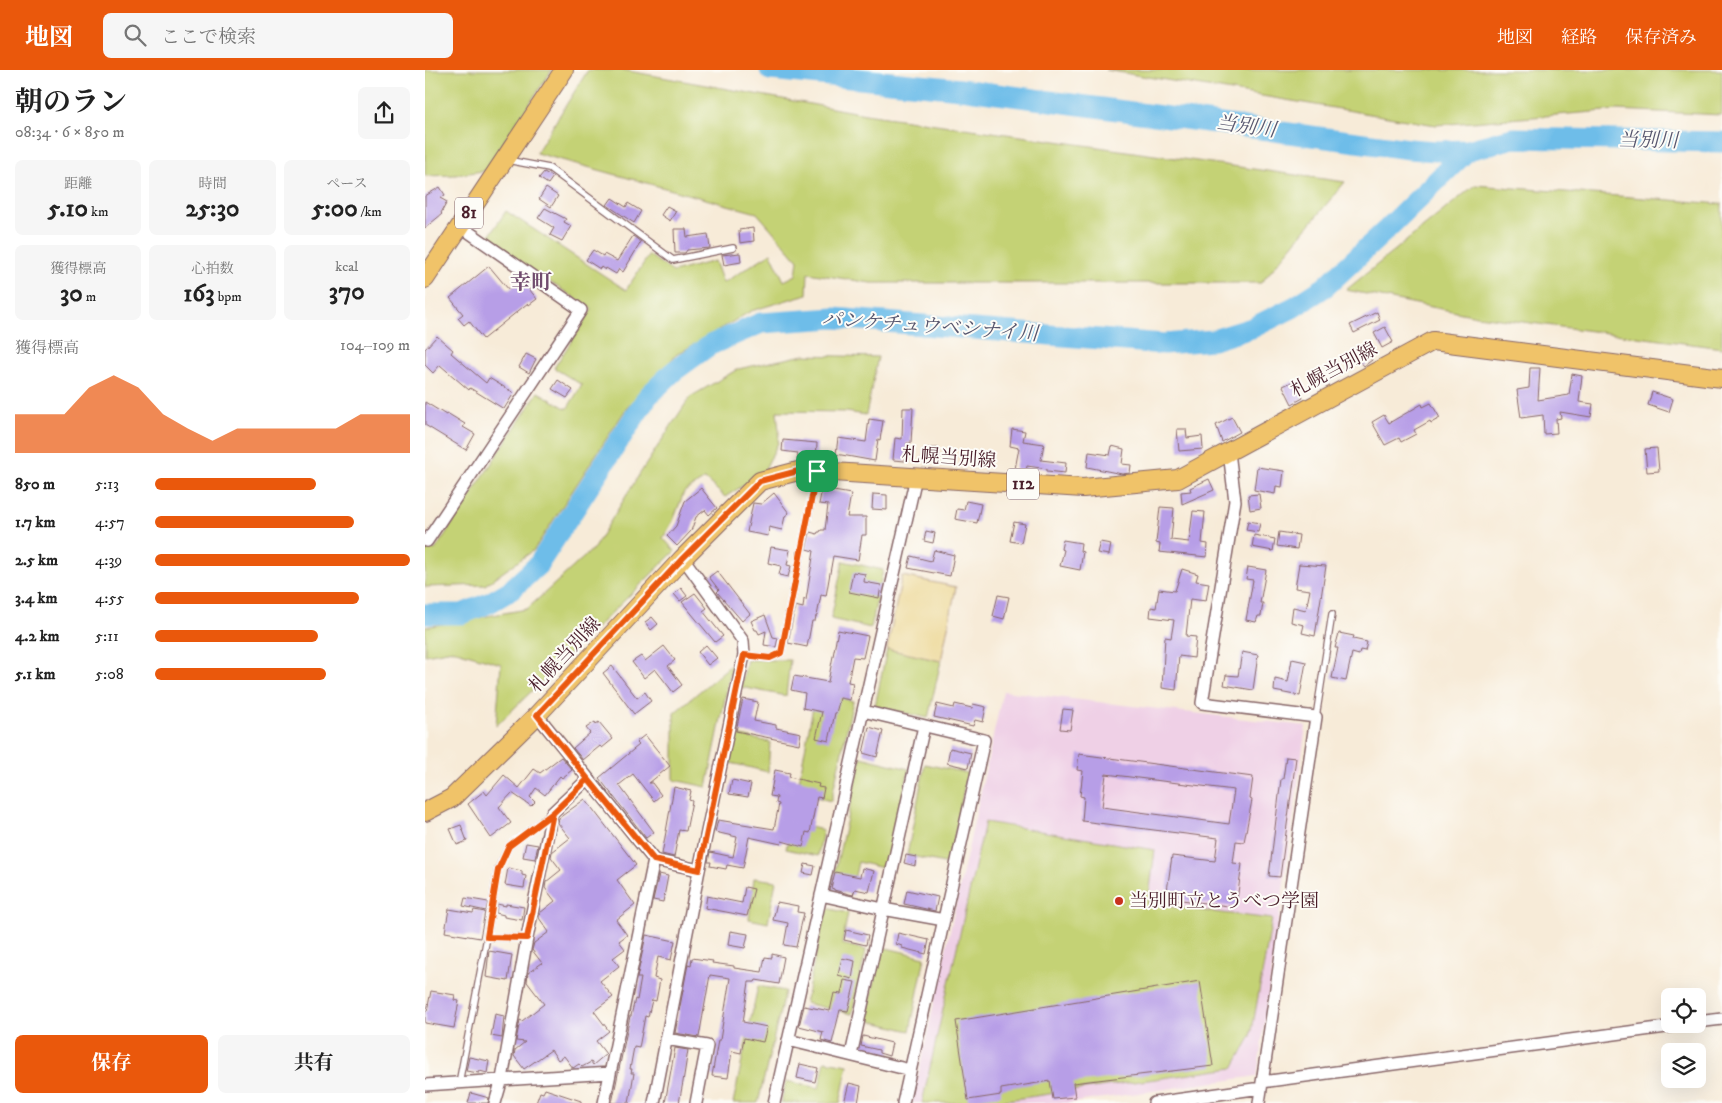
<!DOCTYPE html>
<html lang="ja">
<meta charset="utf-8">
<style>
body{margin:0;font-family:"IM FELL DW Pica","Noto Serif JP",serif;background:#f6f6f6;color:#222;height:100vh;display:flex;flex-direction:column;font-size:19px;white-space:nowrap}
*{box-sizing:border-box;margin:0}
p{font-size:16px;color:#767676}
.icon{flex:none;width:28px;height:28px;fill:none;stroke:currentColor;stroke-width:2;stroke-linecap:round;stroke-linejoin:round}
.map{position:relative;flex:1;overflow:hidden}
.drawer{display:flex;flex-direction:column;background:#fff;width:425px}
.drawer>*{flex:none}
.tools{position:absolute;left:1236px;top:918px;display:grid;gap:10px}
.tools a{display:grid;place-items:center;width:45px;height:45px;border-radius:8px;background:#fff;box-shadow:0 5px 20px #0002;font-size:25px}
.pin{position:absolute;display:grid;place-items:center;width:42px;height:42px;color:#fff;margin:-21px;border-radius:10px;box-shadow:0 2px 8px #0006}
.round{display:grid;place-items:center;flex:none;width:52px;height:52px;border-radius:8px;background:#f6f6f6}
.overview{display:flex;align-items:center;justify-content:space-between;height:85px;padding:0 15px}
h1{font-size:28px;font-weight:700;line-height:38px}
.figures{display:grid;grid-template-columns:repeat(3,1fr);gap:8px;height:85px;padding:5px 15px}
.figures div{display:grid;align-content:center;border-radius:8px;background:#f6f6f6;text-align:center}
.figures b{font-size:25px;font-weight:700}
.figures small{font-size:14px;font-weight:400}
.figures p{font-size:14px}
.chart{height:140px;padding:10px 15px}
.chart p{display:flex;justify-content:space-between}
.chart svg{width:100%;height:90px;margin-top:5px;fill:#ea580c;opacity:.7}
.primary-button{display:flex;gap:10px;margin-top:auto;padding:10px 15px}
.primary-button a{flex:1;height:58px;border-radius:8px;background:#ea580c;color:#fff;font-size:20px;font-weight:700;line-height:58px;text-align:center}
.primary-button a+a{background:#f6f6f6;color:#222}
ul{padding:0 15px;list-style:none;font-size:16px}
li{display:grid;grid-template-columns:80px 60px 1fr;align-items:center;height:38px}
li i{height:12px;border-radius:6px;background:#ea580c}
header{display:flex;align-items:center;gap:30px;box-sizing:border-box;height:70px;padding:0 25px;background:#ea580c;color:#fff}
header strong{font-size:24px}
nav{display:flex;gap:28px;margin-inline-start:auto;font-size:18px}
.search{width:350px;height:45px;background:#f6f6f6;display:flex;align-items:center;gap:12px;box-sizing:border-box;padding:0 18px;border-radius:8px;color:#767676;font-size:19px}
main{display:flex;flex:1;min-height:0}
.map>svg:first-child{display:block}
.built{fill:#efd0e6}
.green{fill:#c4d274;stroke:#877850}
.sand{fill:#eeda9e;stroke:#9c7c64}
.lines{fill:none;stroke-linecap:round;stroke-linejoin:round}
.river{stroke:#6ebde9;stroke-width:21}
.building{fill:#b79ee7;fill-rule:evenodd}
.service-casing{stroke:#876668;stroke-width:8}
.minor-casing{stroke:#876668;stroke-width:14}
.primary-casing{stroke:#876668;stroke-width:20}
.service{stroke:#fff;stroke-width:5.5}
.minor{stroke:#fff;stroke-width:11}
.primary{stroke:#f0c369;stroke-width:18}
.route-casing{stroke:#fff;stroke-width:10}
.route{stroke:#ea580c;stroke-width:6}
.poi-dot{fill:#c8321e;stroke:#fdfcf7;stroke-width:2}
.labels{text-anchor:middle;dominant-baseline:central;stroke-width:4;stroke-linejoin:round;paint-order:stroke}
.shield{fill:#fdfcf7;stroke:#806168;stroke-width:1}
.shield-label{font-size:18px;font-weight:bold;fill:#4a1f2b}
.street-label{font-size:19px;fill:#4a1f2b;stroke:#fdfcf7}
.poi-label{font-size:19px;fill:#4a1f2b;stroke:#fdfcf7;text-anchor:start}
.water-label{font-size:20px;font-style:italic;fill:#57566e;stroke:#fdfcf7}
.quarter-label{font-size:21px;font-weight:bold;fill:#704b6d;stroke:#fdfcf7}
</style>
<header>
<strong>地図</strong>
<div class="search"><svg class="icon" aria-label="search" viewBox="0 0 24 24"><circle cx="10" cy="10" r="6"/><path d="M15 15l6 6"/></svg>ここで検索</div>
<nav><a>地図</a><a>経路</a><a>保存済み</a></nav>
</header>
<main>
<section class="drawer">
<div class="overview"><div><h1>朝のラン</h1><p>08:34 · 6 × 850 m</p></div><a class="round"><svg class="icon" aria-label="share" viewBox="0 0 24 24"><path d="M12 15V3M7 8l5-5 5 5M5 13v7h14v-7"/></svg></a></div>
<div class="figures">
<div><p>距離</p><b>5.10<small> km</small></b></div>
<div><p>時間</p><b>25:30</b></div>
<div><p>ペース</p><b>5:00<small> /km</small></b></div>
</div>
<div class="figures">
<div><p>獲得標高</p><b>30<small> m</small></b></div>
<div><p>心拍数</p><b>163<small> bpm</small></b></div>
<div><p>kcal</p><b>370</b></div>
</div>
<div class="chart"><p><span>獲得標高</span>104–109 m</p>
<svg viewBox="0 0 160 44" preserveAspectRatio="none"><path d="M0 44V25L10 25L20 25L30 12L40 6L50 12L60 25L70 32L80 38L90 32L100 32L110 32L120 32L130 32L140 25L150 25L160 25V44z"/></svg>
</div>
<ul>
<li><b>850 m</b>5:13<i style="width:63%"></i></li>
<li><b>1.7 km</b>4:57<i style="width:78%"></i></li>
<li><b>2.5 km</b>4:39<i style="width:100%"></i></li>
<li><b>3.4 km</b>4:55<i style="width:80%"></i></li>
<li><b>4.2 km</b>5:11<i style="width:64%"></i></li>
<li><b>5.1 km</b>5:08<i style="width:67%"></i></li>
</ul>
<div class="primary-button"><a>保存</a><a>共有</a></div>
</section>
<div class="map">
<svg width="1297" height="1033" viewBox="0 0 1297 1033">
<rect width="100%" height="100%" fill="#fdfcf7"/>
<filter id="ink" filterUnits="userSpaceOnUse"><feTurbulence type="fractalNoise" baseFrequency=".02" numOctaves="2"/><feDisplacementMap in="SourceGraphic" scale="10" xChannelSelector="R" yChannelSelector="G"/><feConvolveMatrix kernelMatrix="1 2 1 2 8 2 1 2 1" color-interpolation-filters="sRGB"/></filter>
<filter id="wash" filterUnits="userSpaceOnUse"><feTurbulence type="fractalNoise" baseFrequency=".0096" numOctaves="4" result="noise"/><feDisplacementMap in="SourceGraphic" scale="20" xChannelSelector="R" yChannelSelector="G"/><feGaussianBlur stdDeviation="1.12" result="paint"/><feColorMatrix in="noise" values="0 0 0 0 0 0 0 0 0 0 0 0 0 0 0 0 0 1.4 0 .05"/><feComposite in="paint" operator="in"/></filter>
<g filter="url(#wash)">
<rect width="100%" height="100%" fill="#f7ebd8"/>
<path class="built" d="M578 621 881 656 832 1006 644 1033H487Z"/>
<path class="green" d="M0 0H127L80 70 65 100 30 105 0 106Z
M163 0H198L440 44 920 112 836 213H446L383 203 382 224 326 241 251 285 201 339 109 480 60 515 0 517V474L10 480 113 322 142 339 157 315 129 298 167 239 61 171 81 141 201 220 224 185 248 202 290 191 298 213 346 183 359 211 371 205 373 190 332 143 111 83Z
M681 0H1297V45L1192 40 1011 55Z
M1050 115 1297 134V278L1052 246 921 220Z
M379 285 453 287 441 345 421 342 352 341 354 362 353 373 338 403 300 427 280 409 259 422 248 451 238 468 250 481 71 656 76 594 28 580 0 585V557L102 539 169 478 214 405 265 327 313 299Z
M418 491 458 500 446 558 406 549Z
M462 579 516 591 503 648 450 636Z
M322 590H365L361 626 316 617Z
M307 594 282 717 249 710V643Z
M391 621 428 631 406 731 372 722Z
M307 664 345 672 343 702 302 692Z
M436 687 484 699 462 799 433 792 426 824 406 819Z
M500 694 542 703 524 794 482 785Z
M560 752 730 780 723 834 847 849 826 966 808 998 561 1033H497Z
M367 753 398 760 393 786 361 779Z
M329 808 351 811 343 853 324 849Z
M401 838 423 843 417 874 441 880 427 944 380 933Z
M457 877 500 887 485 961 441 950Z
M333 916 360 921 333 1033H308Z
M400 991 423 995 415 1033H356L361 1011 394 1018Z"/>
<path class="sand" d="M477 506 531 517 516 591 462 579Z"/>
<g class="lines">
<path class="river" d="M345 0 535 19 984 79 1011 81 1043 80 1088 68 1297 72
M0 544H37L64 533 86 520 113 495 223 326 249 301 285 275 336 253 409 248 739 274 788 270 827 258 869 237 900 217 960 161 1043 80"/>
</g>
<g id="blocks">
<path class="building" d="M119 102 128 107 123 114 114 108Z
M15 117 20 125 15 128 22 132 16 143 17 144 0 158V126Z
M121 118 133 126 126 137 114 129Z
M187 128 201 137 203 133 216 141 209 153 182 135Z
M242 136 251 141 245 151 236 145Z
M120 138 141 149 139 152 146 156 137 171 125 165 129 158 113 148Z
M328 158 329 171 315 173 314 160Z
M249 159H261L262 167 283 164 285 178 262 180 260 183H250Z
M208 166 216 172 198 202 194 199 191 204 181 198 180 200 176 197 175 199 161 190 168 180 178 186 179 184 192 191Z
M315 183 316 192 299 195 297 185Z
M64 196 84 220 97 210 112 229 104 235 103 233 58 269 44 251 39 255 33 248 38 244 25 228Z
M952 242 955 250 929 263 925 255Z
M960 257 968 272 957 278 949 263Z
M12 266 28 280 26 283 61 313 64 308 89 323 79 339 45 318 44 320 15 295 8 303 0 295V279Z
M941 282 947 290 939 296 933 289Z
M101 284 111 289 104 303 94 297Z
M1105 298H1115L1113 330 1144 325 1147 304 1157 306 1154 332 1168 334 1166 347 1135 342 1136 348 1131 349 1132 363 1119 364 1118 345 1096 348 1092 320 1104 318Z
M133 310 148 320 142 328 127 319Z
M869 311 878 328 867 334 858 316Z
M1227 322 1248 329 1244 342 1223 335Z
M0 332 21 345 22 343 40 354 38 357 50 364 41 380 0 355Z
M1006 333 1015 348 1006 353 1005 351 989 360 991 364 976 372 974 368 960 375 947 352 959 345 964 353 997 334 998 337Z
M478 338H488L486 373H482L480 391 468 390 470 368 477 369Z
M807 347 815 362 797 372 791 355Z
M444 349 458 351 455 370 453 369 450 391 411 384 413 368 441 372Z
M587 359 600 361 598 371 619 374 616 390 641 393 640 403 622 401V399L602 396 601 401 590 399 594 378 585 376Z
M752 359H761L762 368 777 366 778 379 754 381Z
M358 370 392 373 391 390H372L373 383 357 381Z
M687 376 699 379 697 394 706 395 705 403 697 404 662 397 664 382 685 385Z
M499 378H514L513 392 498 391Z
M1232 378 1234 401 1222 402 1220 379Z
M832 397 859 401 857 417 851 416 850 424 829 420Z
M784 409 789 420 757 434 756 422 766 421 765 418Z
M276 418 292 438 284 445 280 440 271 447 266 461 252 476 242 466 251 456 260 431Z
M397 419 426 424 422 447H441V465H437L433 490 408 486 401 526 396 525 392 546H391L390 551H387L382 577 363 573 370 536 378 538 379 529 381 530 389 481 381 479 385 462 392 464 393 462H395L396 460H400L403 435 394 434Z
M349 423 364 443 360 446 357 460 344 457 343 466 322 462 328 433 336 434Z
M448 424 462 425V440L447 439Z
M834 424 836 438 825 440 823 425Z
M541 431 556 434 552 453 530 449 532 439 539 440Z
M735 437 749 438 746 470 764 472 768 441 780 442 777 473 783 474 782 487 734 482 735 474 731 473Z
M823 451 835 453 833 462 821 460Z
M589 452 600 454 596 473 585 471Z
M501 461 510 463 508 473 499 471Z
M854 462 874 465 872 479 852 476Z
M829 465 850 469 848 481 827 477Z
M638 470 656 473 655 481 658 482 655 500 635 496 639 480 636 479Z
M675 472 686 474 684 485 672 483Z
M346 477 365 480 362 495 366 496 363 507 354 505 356 496 343 493Z
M509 480 529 485 525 506 483 498 486 486 506 491Z
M874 494 901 496 890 566 877 563 879 555 866 552 868 537 881 540 885 520 870 518Z
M823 497 841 500 835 533H838L836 546H833L831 552 821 550 828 510 821 509Z
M757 499 773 504 771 511 784 513 781 531 765 529 761 566 771 567 769 588 754 586 751 620 737 618 740 567 746 568 749 550 725 547 726 537 731 538 734 519 750 521Z
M292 501 325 544 317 551 292 522 294 520 284 507Z
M428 502 440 504 439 512 456 515 454 528 424 522Z
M256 518 262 526 255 531 249 524Z
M270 523 282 538 278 541 298 566 290 572 257 532Z
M573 525 584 527 579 549 568 546Z
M340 545 348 567 353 568 351 577 339 575 341 561 334 564 332 560H330L326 551Z
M227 547 233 554 226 560 220 552Z
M413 560 443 566 438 588 428 587 423 612 428 613 425 630 415 628 411 643H410L404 671 391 668 397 642 378 638 380 623 366 620 369 606 403 612Z
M914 563 929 566 928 569 942 572 940 581 935 580 934 585 927 583 921 611 907 608 913 578H910Z
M281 575 292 588 283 595 273 582Z
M239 576 250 590 243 596 257 615 248 622 230 599 219 608 207 592 216 586 220 591Z
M817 582 833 585 828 620 799 615 801 605 813 606Z
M867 589 881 592 875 626 849 621 850 609 863 612Z
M187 596 212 628 220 622 226 631 209 644 178 603Z
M318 629 333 632 329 651 351 655V658L376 663 374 674 311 661Z
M512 634 529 638 530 634 547 638 548 634 561 637 558 652 550 650 548 656 509 647Z
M638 639 648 640 645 660 635 659Z
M170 652 171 654 174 652 188 669 177 678 175 676 158 690 148 678 165 663 161 658Z
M444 657 458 661 452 687 438 683Z
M220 665 245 696 224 713H227L236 725 229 731 208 704 194 715 229 762 221 768 174 708 214 675 211 672Z
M525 678 546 683 543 698 522 693Z
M654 684 828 707 825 729 827 730 819 772 811 771 808 793 817 794 811 837 741 828 747 786 790 791 793 768 657 751 659 727 655 726 658 701 652 700ZM681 704 809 720 804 754 677 737Z
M136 687 147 700 137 708 135 706 120 725 111 718 105 727 110 732 106 736 87 723 74 737 86 753 66 768 43 734 59 721 62 725 79 705 94 718 109 699 115 703Z
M861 687 871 688 855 807 844 806 856 709H858Z
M350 700 365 703 364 707 394 714 393 717 399 718 397 728 392 727 385 763 381 762 378 777 357 771 356 774 324 767 318 798 302 795 301 799 285 796 286 792H283L285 782 308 787 312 767 290 762 293 750 349 759 354 734 351 733 352 727 345 726Z
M307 710 326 714 323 727 304 724Z
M249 717 266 721 264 730 267 731 261 761 254 760 249 787 237 784Z
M160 729 211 795 192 810 210 835 191 850 202 865 194 871 200 879 188 888 194 896 175 911 188 927 169 941 184 961 171 971 181 984 168 995 166 992 157 997 154 994 148 998 139 986 133 990 126 980 99 999 89 986 90 980 100 972 91 971 95 950 97 951 119 934 102 912 103 903 117 893 107 880 109 873 124 862 114 848 115 843 130 831 120 818 121 812 136 800 126 787 127 782 145 768 133 753 134 748Z
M36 755 42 771 32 775 25 759Z
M101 773 113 775 110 789 98 787Z
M481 785 491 787 490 796 479 793Z
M380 794 390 796 388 805 378 803Z
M83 798 97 801V805L101 806 99 818 80 815Z
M437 798 449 801 444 822 430 819 428 825 409 820V819L406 818 410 802 435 807Z
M234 804 243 806 238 832 228 830Z
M320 817 329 819 322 846 280 838 282 826 317 833Z
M482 820 513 827 510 841 479 834Z
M40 828 63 832 61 841 38 836Z
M352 832 373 836 372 842 379 843 371 877 359 875 363 853 348 850Z
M72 834 81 836V834L99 837 97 850 79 847V845L71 843Z
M24 839 48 843 49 840 60 842 55 868 20 862Z
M421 860 443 865 441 875 419 870Z
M305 861 323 864 320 878 303 875Z
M473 863 504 870 501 884 477 878V876L471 874Z
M221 865 250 871 246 890 233 887 229 908 235 910 231 931 227 930 223 947 220 946 214 978 209 977 205 999H207L206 1003H209L204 1033H187L205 946H206L210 929 212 930 216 908H212Z
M64 881 87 885 83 911 61 907Z
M347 884 359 887 354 914 331 910 330 912H324L318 952 342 957 338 972 319 968 316 983 307 981 303 1008 287 1006 293 970H295L305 908 285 905 274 967 250 963 263 894 266 895 267 888 288 891 287 893 309 896V898L337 902 340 887 347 888Z
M417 888 430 891 427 909 413 905Z
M419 910 430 912 423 941 415 940 407 973 396 970 398 962 374 956 379 936 405 941 409 923 416 924Z
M775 911 788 996 648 1013 650 1027 628 1029 625 1011 576 1019V1025L543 1030 531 951Z
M6 921 30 925 29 930 34 931 29 958 0 953V941H2Z
M70 944 79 946 77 968 66 966Z
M438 966 467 973 464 986 454 983V980L436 976Z
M250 978 263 980 258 1012 254 1033H240Z
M44 987 64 991 62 1003 55 1001 54 1003 41 1001Z
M375 994 393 998 390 1012 372 1008Z
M424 1013 436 1016 433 1033H419Z
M120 1019 156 1031V1033H111L115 1022 118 1023Z
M46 1023 64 1028 63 1033H43Z"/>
</g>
</g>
<g filter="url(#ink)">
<use href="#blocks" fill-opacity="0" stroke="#876668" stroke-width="1"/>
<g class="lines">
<defs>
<path id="service" d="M82 90 124 98 248 190 308 178
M319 585 345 588 356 583 392 402
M891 647 907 544
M62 867 73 799 84 776 125 745
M34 1013 62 867 102 868"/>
<path id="minor" d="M804 382 810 431 777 633 891 647 834 1033
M0 470 2 471 156 240 35 156
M438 641 559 670 478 1033
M112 645 229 790 274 800
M396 825 458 839 519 850
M1272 952 1297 949
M241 969 282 976 271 1033
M363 970 485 1000
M426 985 499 656
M837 1012 1263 954
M0 1015 185 1003
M70 1033 77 1009 102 868 127 743 163 709
M179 1033 229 790
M229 1033 274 800 319 585 318 571 258 488
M349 1033 491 407
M729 1033 836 1018"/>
<path id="primary" d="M0 209 139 0
M0 742 27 728 112 645 258 488 335 411 377 400 658 418 753 409 1008 271 1297 308"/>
</defs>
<use href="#service" class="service-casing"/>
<use href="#minor" class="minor-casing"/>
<use href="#primary" class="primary-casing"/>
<use href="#service" class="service"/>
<use href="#minor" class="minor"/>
<use href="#primary" class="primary"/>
</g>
</g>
<g class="lines" filter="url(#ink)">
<defs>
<path id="route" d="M392 401 377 400 335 411 258 488 112 645 163 709 128 743 102 868 62 867 73 800 84 776 128 743 163 709 229 790 274 800 319 585 345 588 356 583 392 401"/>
</defs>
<use href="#route" class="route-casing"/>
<use href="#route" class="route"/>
</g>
<circle class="poi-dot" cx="694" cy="831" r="5"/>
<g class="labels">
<g class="shield">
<rect x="30" y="127.5" width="28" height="31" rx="4"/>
<rect x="582" y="398.5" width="32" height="31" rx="4"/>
</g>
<g class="shield-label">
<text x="44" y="143">81</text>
<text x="598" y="414">112</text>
</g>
<g class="street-label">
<text transform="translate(909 300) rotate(-28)">札幌当別線</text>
<text transform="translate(524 388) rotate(4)">札幌当別線</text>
<text transform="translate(140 585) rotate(-47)">札幌当別線</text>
</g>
<g class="poi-label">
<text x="704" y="831">当別町立とうべつ学園</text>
</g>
<g class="water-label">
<text transform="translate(821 57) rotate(8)">当別川</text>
<text transform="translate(1223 71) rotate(1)">当別川</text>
<text transform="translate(505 257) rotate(4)">パンケチュウベシナイ川</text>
</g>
<g class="quarter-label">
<text x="106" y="213">幸町</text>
</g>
</g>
</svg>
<div class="tools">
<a><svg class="icon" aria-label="locate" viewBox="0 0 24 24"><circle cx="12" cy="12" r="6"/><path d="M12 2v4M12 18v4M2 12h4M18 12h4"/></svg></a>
<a><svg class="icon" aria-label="layers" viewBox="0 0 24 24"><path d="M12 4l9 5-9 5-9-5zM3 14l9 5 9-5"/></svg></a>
</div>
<div class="pin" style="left:392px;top:401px;background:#1e9e55"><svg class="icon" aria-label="arrive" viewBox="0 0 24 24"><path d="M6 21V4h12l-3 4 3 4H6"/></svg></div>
</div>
</main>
